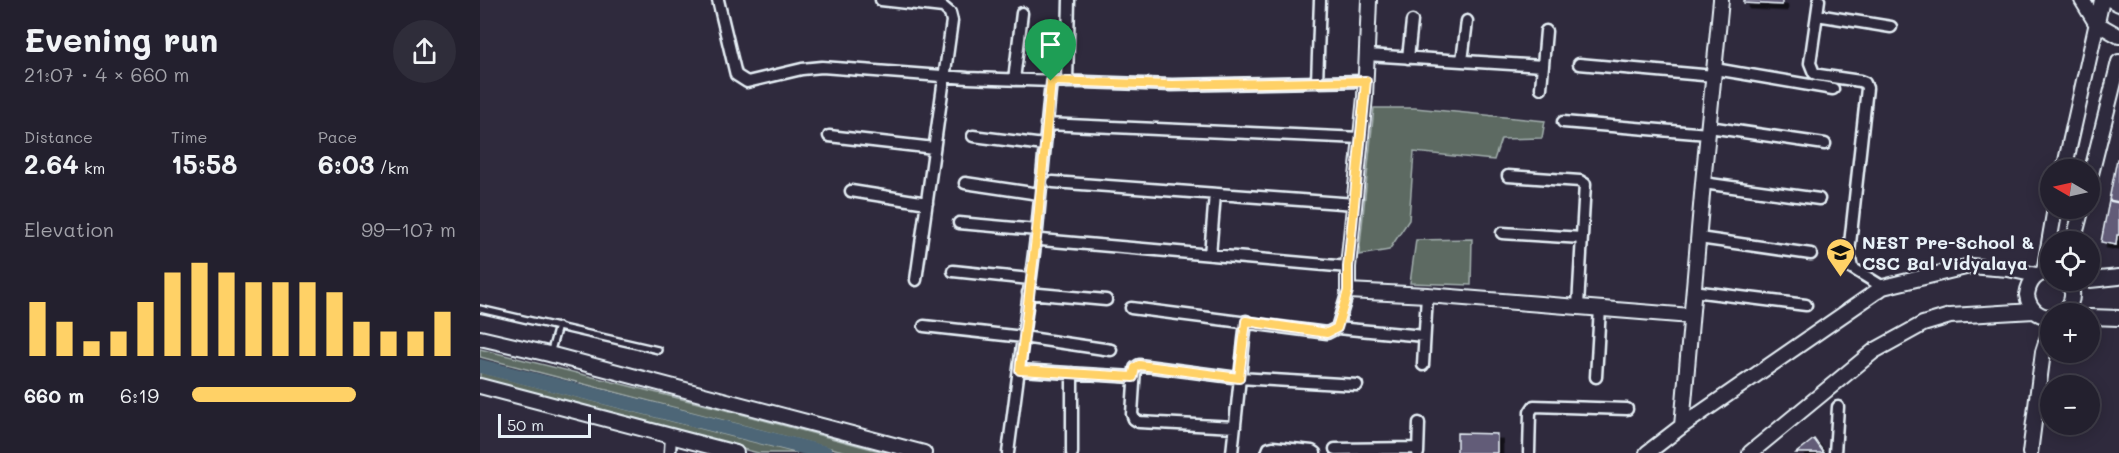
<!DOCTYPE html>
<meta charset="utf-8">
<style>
body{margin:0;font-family:Mali,sans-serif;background:#2f2d3a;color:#f1f3f6;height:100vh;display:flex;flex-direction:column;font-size:22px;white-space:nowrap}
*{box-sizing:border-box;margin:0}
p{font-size:20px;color:#a3a3aa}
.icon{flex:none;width:33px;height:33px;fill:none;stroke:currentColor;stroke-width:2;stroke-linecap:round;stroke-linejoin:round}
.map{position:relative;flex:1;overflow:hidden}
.sheet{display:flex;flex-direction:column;background:#23202e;width:480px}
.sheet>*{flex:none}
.needle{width:39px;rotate:279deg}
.controls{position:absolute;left:1560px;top:159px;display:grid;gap:12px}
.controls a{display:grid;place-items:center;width:60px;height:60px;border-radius:50%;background:#23202e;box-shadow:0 3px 15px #0003,0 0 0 2px #403e4a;font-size:30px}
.scale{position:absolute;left:18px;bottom:15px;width:93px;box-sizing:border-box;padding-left:6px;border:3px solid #e8f1f8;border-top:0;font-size:16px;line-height:21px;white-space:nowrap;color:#e8f1f8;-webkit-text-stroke:4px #2f2a3d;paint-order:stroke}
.pin{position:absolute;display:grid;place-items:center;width:51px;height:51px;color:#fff;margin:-62px -26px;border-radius:50% 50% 50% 0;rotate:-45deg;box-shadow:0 0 6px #0007}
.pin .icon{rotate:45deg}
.round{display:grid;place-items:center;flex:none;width:63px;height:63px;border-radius:32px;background:#2f2d3a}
.headline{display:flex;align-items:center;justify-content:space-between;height:102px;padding:0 24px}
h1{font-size:33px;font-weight:700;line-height:45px}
.stats{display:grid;grid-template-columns:repeat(3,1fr);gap:9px;height:102px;padding:6px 24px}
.stats div{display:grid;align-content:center}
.stats b{font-size:26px;font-weight:700}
.stats small{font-size:16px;font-weight:400}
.stats p{font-size:16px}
.chart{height:168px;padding:12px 24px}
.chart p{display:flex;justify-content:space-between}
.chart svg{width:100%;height:108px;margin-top:6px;stroke:#ffd166;stroke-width:6}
ul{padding:0 24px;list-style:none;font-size:20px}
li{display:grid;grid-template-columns:96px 72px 1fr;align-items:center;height:45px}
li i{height:15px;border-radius:8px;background:#ffd166}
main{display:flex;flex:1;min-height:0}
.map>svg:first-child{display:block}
.green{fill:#5d6b62;stroke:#a2aead;stroke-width:1.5}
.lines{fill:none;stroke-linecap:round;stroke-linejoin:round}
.canal{stroke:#4d6677;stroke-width:14}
.building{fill:#625b78;stroke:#e8f1f8;stroke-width:1.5;filter:url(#shadow)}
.service-casing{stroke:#e8f1f8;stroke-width:10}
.minor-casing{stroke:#e8f1f8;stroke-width:15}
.tertiary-casing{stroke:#e8f1f8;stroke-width:18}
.service{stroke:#2f2a3d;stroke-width:5}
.minor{stroke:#2f2a3d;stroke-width:10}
.tertiary{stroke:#2f2a3d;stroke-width:14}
.route-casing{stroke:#fff;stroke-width:12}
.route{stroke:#ffd166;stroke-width:8}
.labels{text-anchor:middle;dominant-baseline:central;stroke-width:5;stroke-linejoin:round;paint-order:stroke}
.poi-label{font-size:18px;font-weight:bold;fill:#e8f1f8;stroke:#2f2a3d;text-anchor:start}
</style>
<main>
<section class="sheet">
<div class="headline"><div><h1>Evening run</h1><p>21:07 · 4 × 660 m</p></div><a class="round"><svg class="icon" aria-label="share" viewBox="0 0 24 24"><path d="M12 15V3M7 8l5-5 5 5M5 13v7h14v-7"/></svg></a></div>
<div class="stats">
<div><p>Distance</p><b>2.64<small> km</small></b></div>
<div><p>Time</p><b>15:58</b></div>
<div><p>Pace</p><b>6:03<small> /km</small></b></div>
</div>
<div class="chart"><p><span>Elevation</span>99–107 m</p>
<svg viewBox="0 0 160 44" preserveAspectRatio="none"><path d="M5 44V22M15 44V30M25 44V38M35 44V34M45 44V22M55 44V10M65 44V6M75 44V10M85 44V14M95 44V14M105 44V14M115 44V18M125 44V30M135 44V34M145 44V34M155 44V26"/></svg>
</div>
<ul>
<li><b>660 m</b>6:19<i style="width:62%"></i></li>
</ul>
</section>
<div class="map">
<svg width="1639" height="453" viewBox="0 0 1639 453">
<defs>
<filter id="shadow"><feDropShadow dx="5.5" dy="5.5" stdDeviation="0" flood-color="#0009"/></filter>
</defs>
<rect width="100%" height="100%" fill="#2f2a3d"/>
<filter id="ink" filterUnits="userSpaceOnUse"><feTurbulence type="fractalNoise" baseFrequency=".0167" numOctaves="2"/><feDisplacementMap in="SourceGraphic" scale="12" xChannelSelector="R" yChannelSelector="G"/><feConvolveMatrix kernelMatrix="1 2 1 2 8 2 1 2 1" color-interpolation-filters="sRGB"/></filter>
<g filter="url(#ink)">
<path class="green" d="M894 108H935L1065 121 1062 138 1021 139 1014 160 934 152 929 220 909 250 879 255Z
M992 239 991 285 930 283 936 240Z
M0 349 238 408 407 453H371L338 445 0 357Z
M0 372 317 453H278L0 380Z"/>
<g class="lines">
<path class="canal" d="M0 366 346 453"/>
</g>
<path class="building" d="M1264 0H1302V5L1264 3Z
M1637 159 1639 160V202L1629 200Z
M1629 201 1639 203V235H1637L1636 245 1621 242Z
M977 433 1017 434V453H977Z
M1334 439 1344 453H1316Z"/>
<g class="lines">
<defs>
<path id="service" d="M0 309 178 350
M70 354 78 326"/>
<path id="minor" d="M238 0 256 75 267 82 322 69 342 67 488 78 692 85 886 81
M401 0 463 7 470 13 472 21 436 280
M1339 0 1330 63 1334 73 1339 75 1380 81 1385 83 1387 88 1369 253 1372 268 1403 287
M1337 15 1411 27
M887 55 1063 66
M928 58 932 21
M982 61 987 21
M1099 64 1234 76
M1235 69 1353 89
M534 80 542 13
M587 82 589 0
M837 82 840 0
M1061 88 1066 31
M1083 122 1228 134
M566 124 881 138
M1229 127 1345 144
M349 136 454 148
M493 136 564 145
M1028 176 1100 181 1105 184 1098 306
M573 182 875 204
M485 183 559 194
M1223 183 1339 199
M371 191 447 203
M479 223 557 230
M1022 233 1102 238
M1219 238 1331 254
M561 240 868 267
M730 255 735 194
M473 271 550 279
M1213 291 1326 305
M548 293 626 300
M651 308 847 333 857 328 868 291
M444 326 543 337 631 350
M857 328 944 336
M943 365 947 295
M540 370 653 377
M592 373V453
M1116 377 1120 308
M755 427 659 422 654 419 652 414 655 368 659 365 759 378 877 385
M855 449 938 448
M190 453 191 435
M528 453 557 230 571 81
M752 453 766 321
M787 453 789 448 793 447 832 451 835 453
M938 453 939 423
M1049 453 1050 412 1054 406 1147 409
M1355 453 1358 407"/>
<path id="tertiary" d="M889 0 885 97 868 267V291L947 295 1211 316
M1602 0 1616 23 1639 36
M1631 0 1639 4
M1584 170 1622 0
M1610 178 1639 62
M1593 242 1602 208
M1570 271C1556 273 1549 281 1547 295 1549 308 1557 316 1570 317
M1564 272 1575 208
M1610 280 1639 277
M1582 314C1593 304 1595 293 1588 280
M1610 317 1639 318
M0 338 69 354 444 453
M0 386 256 453
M1202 426 1223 183 1241 0
M1167 453 1202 426 1403 287 1490 266 1528 269 1556 275
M1270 453 1394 351 1443 324 1470 316 1554 311
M1550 453 1563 352 1570 330"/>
</defs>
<use href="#service" class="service-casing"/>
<use href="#minor" class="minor-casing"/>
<use href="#tertiary" class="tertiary-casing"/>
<use href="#service" class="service"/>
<use href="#minor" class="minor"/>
<use href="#tertiary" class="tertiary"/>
</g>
</g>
<g class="lines" filter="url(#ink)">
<defs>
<path id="route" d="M571 81 692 85 886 81 868 267V291L857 328 847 333 766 321 759 378 659 365 655 368 653 377 540 370 557 230Z"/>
</defs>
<use href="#route" class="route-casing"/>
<use href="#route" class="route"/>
</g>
<defs>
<symbol id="school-pin" viewBox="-11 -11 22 30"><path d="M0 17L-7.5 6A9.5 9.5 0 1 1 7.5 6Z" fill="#ffd166" stroke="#2f2a3d"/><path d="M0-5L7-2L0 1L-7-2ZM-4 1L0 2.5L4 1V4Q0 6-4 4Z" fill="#111"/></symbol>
</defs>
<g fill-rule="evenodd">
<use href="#school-pin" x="1344" y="236" width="33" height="45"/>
</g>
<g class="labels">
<g class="poi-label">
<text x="1382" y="242">NEST Pre-School &amp;<tspan x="1382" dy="21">CSC Bal Vidyalaya</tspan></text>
</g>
</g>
</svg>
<div class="controls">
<a><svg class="needle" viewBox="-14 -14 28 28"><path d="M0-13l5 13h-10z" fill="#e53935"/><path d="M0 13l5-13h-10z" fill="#a3a3aa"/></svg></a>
<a><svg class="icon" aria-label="locate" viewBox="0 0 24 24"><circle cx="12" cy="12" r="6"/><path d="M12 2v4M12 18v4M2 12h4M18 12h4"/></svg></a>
<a>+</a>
<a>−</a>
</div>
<div class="scale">50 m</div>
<div class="pin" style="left:571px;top:81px;background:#1e9e55"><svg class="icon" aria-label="arrive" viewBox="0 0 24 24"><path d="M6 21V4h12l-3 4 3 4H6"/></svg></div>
</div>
</main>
